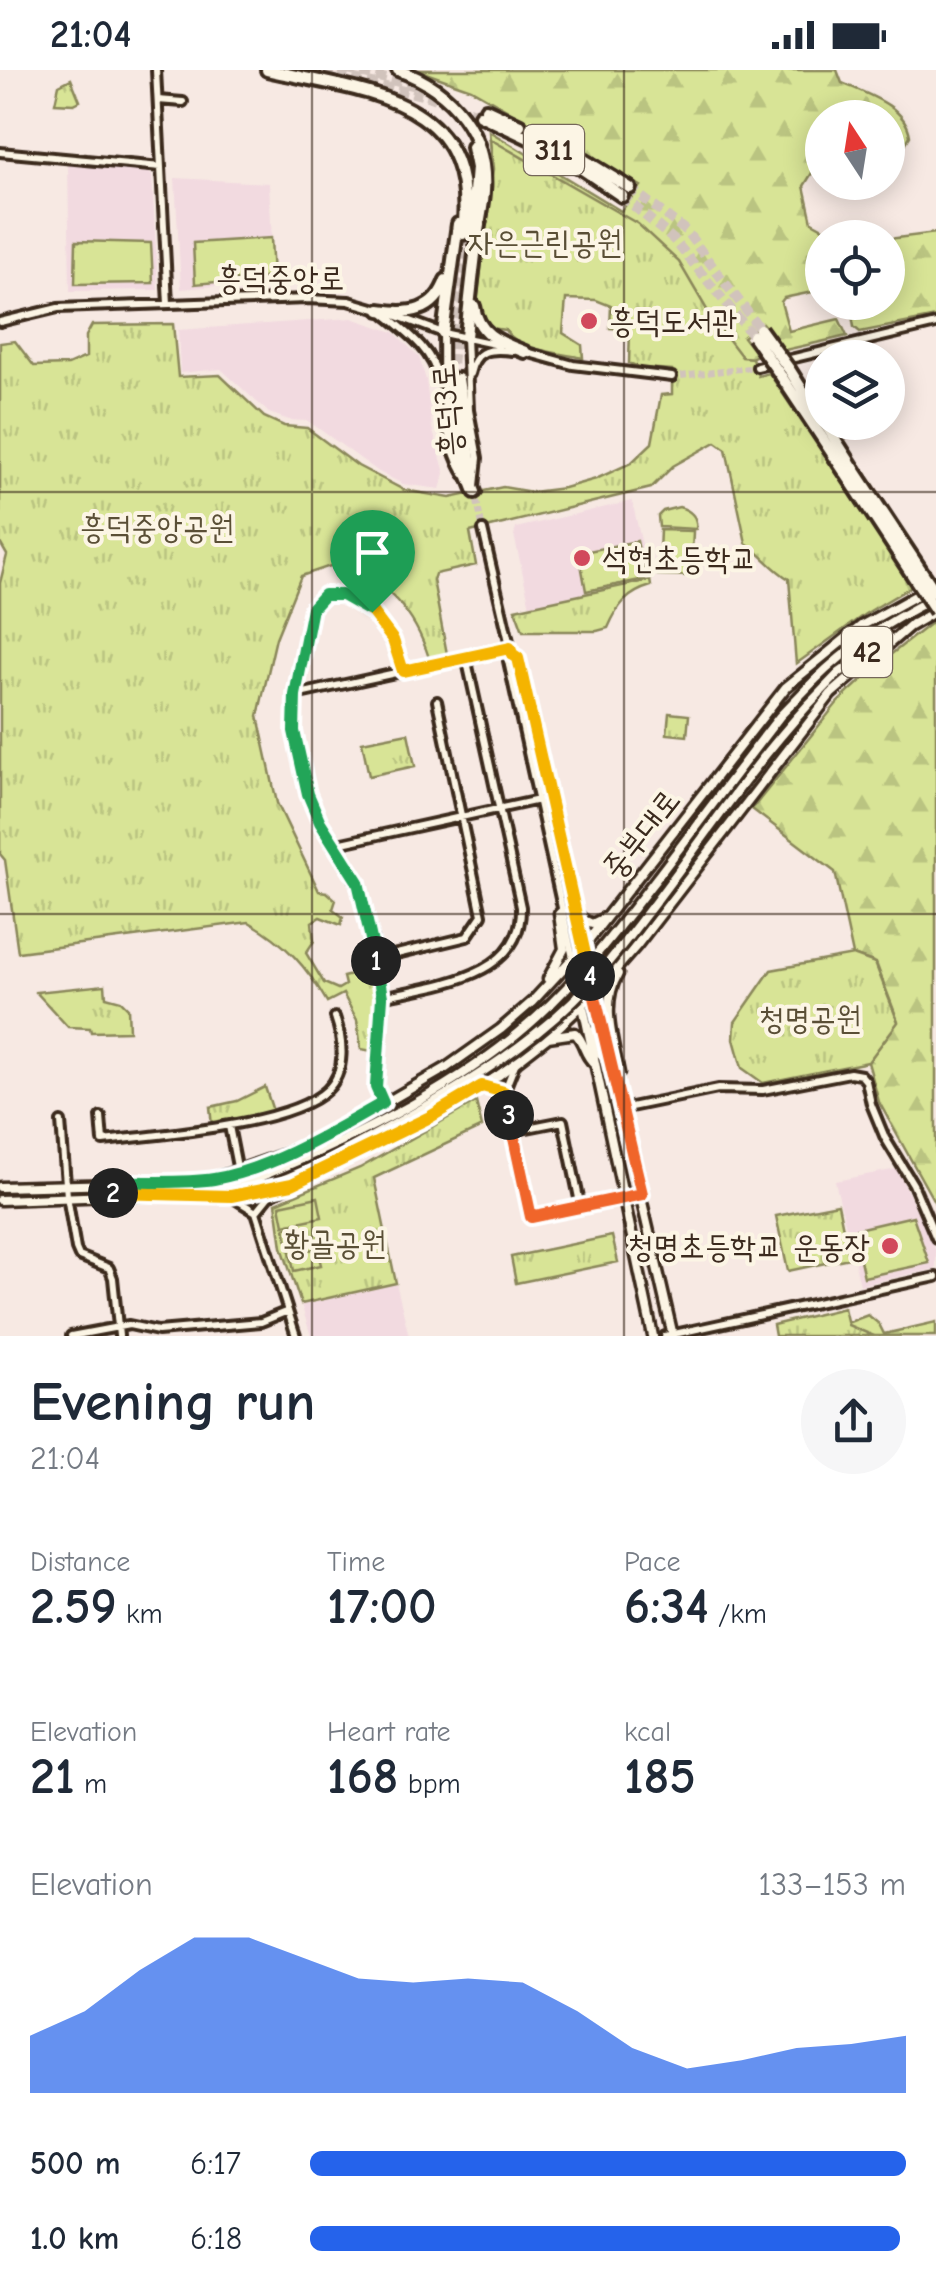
<!DOCTYPE html>
<meta charset="utf-8">
<style>
body{margin:0;font-family:"Comic Neue","Poor Story",sans-serif;background:#f6f6f7;color:#1f2937;height:100vh;display:flex;flex-direction:column;font-size:38px;white-space:nowrap}
*{box-sizing:border-box;margin:0}
p{font-size:32px;color:#747a83}
.icon{flex:none;width:55px;height:55px;fill:none;stroke:currentColor;stroke-width:2;stroke-linecap:round;stroke-linejoin:round}
.map{position:relative;height:1266px;overflow:hidden}
.details{display:flex;flex-direction:column;background:#fff;flex:1}
.details>*{flex:none}
.needle{width:65px;rotate:348deg}
.tools{position:absolute;left:805px;top:30px;display:grid;gap:20px}
.tools a{display:grid;place-items:center;width:100px;height:100px;border-radius:50%;background:#fff;box-shadow:0 5px 25px #0003;font-size:50px}
.pin{position:absolute;display:grid;place-items:center;width:85px;height:85px;color:#fff;margin:-102px -42px;border-radius:50% 50% 50% 0;rotate:-45deg;box-shadow:0 0 10px #0007}
.pin .icon{rotate:45deg}
.km{position:absolute;width:50px;height:50px;margin:-25px;border-radius:50%;background:#222;color:#fff;font-size:28px;line-height:50px;text-align:center}
.round{display:grid;place-items:center;flex:none;width:105px;height:105px;border-radius:52px;background:#f6f6f7}
.head{display:flex;align-items:center;justify-content:space-between;height:170px;padding:0 30px}
h1{font-size:55px;font-weight:700;line-height:75px}
.stats{display:grid;grid-template-columns:repeat(3,1fr);gap:15px;height:170px;padding:10px 30px}
.stats div{display:grid;align-content:center}
.stats b{font-size:50px;font-weight:700}
.stats small{font-size:28px;font-weight:400}
.stats p{font-size:28px}
.chart{height:280px;padding:20px 30px}
.chart p{display:flex;justify-content:space-between}
.chart svg{width:100%;height:180px;margin-top:10px;fill:#2563eb;opacity:.7}
ul{padding:0 30px;list-style:none;font-size:32px}
li{display:grid;grid-template-columns:160px 120px 1fr;align-items:center;height:75px}
li i{height:25px;border-radius:12px;background:#2563eb}
.status{display:flex;justify-content:space-between;align-items:center;height:70px;padding:0 50px;background:#fff;direction:ltr}
.status svg{height:28px;fill:currentColor}
.map>svg:first-child{display:block}
.built{fill:#f2dae0}
.forest{fill:url(#forest-firs);stroke:#8a875a;stroke-width:2.5}
.park{fill:url(#park-tufts);stroke:#8a875a;stroke-width:2.5}
.pitch{fill:#d8e496;stroke:#8a875a;stroke-width:2.5}
.lines{fill:none;stroke-linecap:round;stroke-linejoin:round}
.minor-tunnel{stroke:#d1c3bc;stroke-width:6;stroke-dasharray:6 3;stroke-linecap:butt}
.highway-tunnel{stroke:#d1c3bc;stroke-width:10;stroke-dasharray:10 5;stroke-linecap:butt}
.minor-casing{stroke:#3b2a1e;stroke-width:14}
.major-casing{stroke:#3b2a1e;stroke-width:15}
.highway-casing{stroke:#3b2a1e;stroke-width:18}
.minor{stroke:#fcf5e5;stroke-width:6}
.major{stroke:#fcf5e5;stroke-width:8}
.highway{stroke:#fcf5e5;stroke-width:10}
.major-bridge-casing{stroke:#3b2a1e;stroke-width:15;stroke-linecap:butt}
.highway-bridge-casing{stroke:#3b2a1e;stroke-width:18;stroke-linecap:butt}
.major-bridge{stroke:#fcf5e5;stroke-width:8}
.highway-bridge{stroke:#fcf5e5;stroke-width:10}
.split-1-casing{stroke:#fff;stroke-width:20}
.split-2-casing{stroke:#fff;stroke-width:20}
.split-3-casing{stroke:#fff;stroke-width:20}
.split-4-casing{stroke:#fff;stroke-width:20}
.split-5-casing{stroke:#fff;stroke-width:20}
.split-1{stroke:#22a559;stroke-width:12}
.split-2{stroke:#22a559;stroke-width:12}
.split-3{stroke:#f5b400;stroke-width:12}
.split-4{stroke:#f0652b;stroke-width:12}
.split-5{stroke:#f5b400;stroke-width:12}
.grid{fill:none;stroke:#3b2a1e;stroke-width:2.5;stroke-opacity:0.55}
.poi-dot{fill:#d1495b;stroke:#fcf5e5;stroke-width:4}
.labels{text-anchor:middle;dominant-baseline:central;stroke-width:8;stroke-linejoin:round;paint-order:stroke}
.shield{fill:#fcf5e5;stroke:#75675a;stroke-width:2.5}
.shield-label{font-size:30px;font-weight:bold;fill:#3b2a1e}
.park-label{font-size:32px;fill:#5a4f36;stroke:#fcf5e5}
.street-label{font-size:32px;fill:#3b2a1e;stroke:#fcf5e5}
.poi-label{font-size:32px;fill:#3b2a1e;stroke:#fcf5e5;text-anchor:start}
</style>
<div class="status"><b>21:04</b><svg viewBox="0 0 49 12"><path d="M0 12V9h3v3zM5 12V6h3v6zM10 12V3h3v9zM15 12V0h3v12zM26 1h20v11H26zM47 4h2v5h-2z"/></svg></div>
<div class="map">
<svg width="936" height="1266" viewBox="0 0 936 1266">
<defs>
<pattern id="forest-firs" width="22" height="20" patternUnits="userSpaceOnUse" patternTransform="scale(2.5)"><rect width="22" height="20" fill="#d8e496"/><path d="M5 1l3.5 6h-7zM16 11l3.5 6h-7z" fill="#bac481"/></pattern>
<pattern id="park-tufts" width="24" height="20" patternUnits="userSpaceOnUse" patternTransform="scale(2.5)"><rect width="24" height="20" fill="#d8e496"/><path d="M3 7l-1-3M5 7V3M7 7l1-3M15 17l-1-3M17 17v-4M19 17l1-3" fill="none" stroke="#bac481"/></pattern>
</defs>
<rect width="100%" height="100%" fill="#f7e9e3"/>
<filter id="ink" filterUnits="userSpaceOnUse"><feTurbulence type="fractalNoise" baseFrequency=".01" numOctaves="2"/><feDisplacementMap in="SourceGraphic" scale="20" xChannelSelector="R" yChannelSelector="G"/><feConvolveMatrix kernelMatrix="1 2 1 2 8 2 1 2 1" color-interpolation-filters="sRGB"/></filter>
<g filter="url(#ink)">
<path class="built" d="M68 93 147 100 152 106 158 220 70 221Z
M175 108 269 113 274 211 181 219Z
M352 248 394 262 419 287 426 310 432 358 445 403 440 419 403 414 379 402 308 351 289 350 269 343 221 299 180 303 178 260Z
M632 431 650 510 530 536 514 465 516 458Z
M897 1099 936 1181V1199L860 1215 835 1111Z
M396 1213 409 1266H311L301 1234Z"/>
<path class="forest" d="M417 0H837L842 13C867 24 906 36 910 66L904 76 888 83V48H822V95L815 98 804 116 812 152 834 164 856 167 822 168V220L784 228 781 232 789 261 839 249 847 266 785 280 762 253 743 267 757 285 751 288 742 287 659 219 483 203 493 99 489 61 621 141 641 116 471 19Z
M936 163V247L860 262 854 257 850 233 888 232V169Z
M931 553 936 562V1135L879 1032 868 992 898 951 876 893 853 885 835 802 752 739 838 632 880 593Z
M868 1245 879 1254 884 1264 936 1252V1266H867L844 1254Z"/>
<path class="park" d="M71 9 80 31 74 34 55 33 59 15Z
M490 69 638 154 679 192 710 245 742 287 752 288 758 306 769 303 912 516 865 544 796 594 789 509C772 499 762 484 746 473L726 379 716 372 673 396 651 418 470 462 476 495 435 504 433 510 447 584 429 588C414 540 386 514 342 492L301 506 276 568 258 646 277 733 319 821 327 822 336 830 333 839 343 847 341 855 320 847 312 852 314 871 306 883 324 913 338 919 345 915 343 907 351 905 372 909 378 926 372 981 361 979 357 950 343 924 327 932C307 897 285 872 249 852L18 882 5 790 0 784V513L7 485 0 473V273L15 271 34 296 68 295 86 287V266L92 255 173 254 178 307 220 305 264 347 284 356 307 358 358 396 404 420 450 428 503 417 532 422 564 418 596 409 631 393 652 373 661 325 672 324V300L641 298 629 293 630 259 610 258 611 236 596 230 566 229 563 263 582 275 583 288C560 283 518 280 505 260L483 257 476 241 493 99Z
M679 437C690 440 698 447 696 459L659 457 658 446 663 441Z
M650 510 651 516C627 523 618 535 608 558L597 561H523L515 539Z
M669 643 689 645 687 666 667 664Z
M408 663 415 696 369 706 362 672Z
M853 885 875 893 898 952 868 992 763 1013 742 998 734 969 735 952 771 900Z
M105 915 106 927 121 931 128 938 129 961 91 962 90 958 68 957 36 922Z
M265 1017 273 1041 229 1054 212 1056 210 1037 237 1031Z
M476 1032 482 1057 374 1108 396 1213 301 1234 282 1177 276 1133 360 1098Z
M838 1134 849 1188 788 1201 776 1146Z
M612 1166 618 1192 516 1213 511 1187Z
M844 1238 848 1255 874 1266H775L773 1255Z"/>
<path class="pitch" d="M271 168 273 207 195 214 193 173Z
M76 171 151 173 153 213 75 214Z
M660 460 693 461 691 506 658 505Z
M637 471 645 509 586 521 579 483Z
M318 1127 322 1147 284 1155 280 1135Z
M913 1146 929 1193 864 1207 853 1160Z
M301 1154 307 1180 317 1179 321 1195 294 1201 285 1158Z"/>
<g class="lines">
<path class="minor-tunnel" d="M672 307 757 297
M475 422 483 460"/>
<path class="highway-tunnel" d="M309 0 431 27 480 45
M347 0 434 20
M630 118 686 161 760 259
M622 126 674 170 753 266
M451 309 463 164"/>
<defs>
<path id="minor" d="M156 0 168 234
M158 30 183 32
M0 82 161 97
M385 244C411 265 431 279 441 313
M392 244 443 263 499 275
M0 252 58 238 307 229 349 231 380 240
M443 263C444 310 439 363 464 404
M466 267 469 340 478 388 475 416
M526 282 573 295 672 307
M757 297 936 254
M470 304C475 279 490 278 513 281
M483 460 512 584 518 588 583 876
M512 584 508 591 573 888
M295 625 313 538 324 525C369 525 393 561 403 601
M333 775 539 730
M376 889 467 867 482 845 437 631
M382 927C433 915 523 909 521 837L466 587
M504 1022 531 1147 642 1123
M504 1022 516 992
M383 1033C368 1001 383 963 382 928 381 896 371 861 363 831 357 807 343 791 331 771 306 728 289 674 295 625L510 578
M621 1039 718 1019 763 1020 850 1003 861 1005 866 1011 871 1034 885 1068 913 1114 936 1168
M101 1047 103 1071C155 1065 290 1056 327 1020 347 1001 343 970 335 947
M61 1052 67 1126 76 1179 79 1186 109 1198 113 1208 119 1266
M229 1056 238 1102
M512 1061 563 1051 581 1138
M232 1127 256 1142 296 1266
M256 1142 269 1126 286 1117
M71 1266 129 1255 158 1261 261 1252 288 1241
M665 1266 936 1207"/>
<path id="major" d="M910 556 936 541
M814 611C849 576 888 552 932 529
M808 635 839 603 889 568
M574 840 582 849 592 854 604 848
M583 877 673 1266
M573 889 653 1266
M548 909 564 879 559 844 563 840
M590 962 596 961 601 984 608 988
M548 967 575 963C585 972 584 986 595 994
M614 1009 619 1003C613 971 600 934 618 904
M213 1109 305 1077 337 1061 446 998 501 959 532 932 583 877 786 617 861 556 928 519
M0 1117 238 1111 262 1106
M209 1121 264 1113 326 1091
M0 1130 195 1123 231 1127 292 1114 430 1047 499 1005 548 967 594 924 637 875 831 624 912 554"/>
<path id="highway" d="M267 0C370 23 479 27 463 164
M398 0C452 19 488 63 484 122 483 137 479 152 477 168 473 201 469 234 466 267
M486 39 520 55
M480 45 556 81 622 126
M558 74 630 118
M471 159 476 98 472 77
M474 236C478 265 500 272 525 282
M380 240C409 245 435 242 446 210
M443 263 458 154
M789 299 822 351
M781 306 846 404
M451 309 462 389 475 422
M458 309 472 401
M824 352 854 399"/>
</defs>
<use href="#minor" class="minor-casing"/>
<use href="#major" class="major-casing"/>
<use href="#highway" class="highway-casing"/>
<use href="#minor" class="minor"/>
<use href="#major" class="major"/>
<use href="#highway" class="highway"/>
<defs>
<path id="major-bridge" d="M326 1091C422 1039 529 986 601 901 674 815 732 718 808 635
M262 1106C355 1068 462 1016 537 947 582 906 619 857 656 809 697 755 738 700 780 646L814 611"/>
<path id="highway-bridge" d="M760 259 789 299
M753 266 781 306
M854 399 936 523
M846 404 936 541"/>
</defs>
<use href="#major-bridge" class="major-bridge-casing"/>
<use href="#highway-bridge" class="highway-bridge-casing"/>
<use href="#major-bridge" class="major-bridge"/>
<use href="#highway-bridge" class="highway-bridge"/>
</g>
</g>
<g class="lines" filter="url(#ink)">
<defs>
<path id="split-1" d="M372 542 342 525H324L312 538 295 625 294 661 308 724 320 752 358 812 376 891"/>
<path id="split-2" d="M113 1123V1112C145 1111 181 1114 214 1109 272 1099 332 1062 383 1033L376 1017 382 927 376 891"/>
<path id="split-3" d="M113 1123 231 1126 292 1114 430 1047 482 1016 504 1022 509 1045"/>
<path id="split-4" d="M509 1045 531 1147 642 1124 590 906"/>
<path id="split-5" d="M372 542 393 570 403 601 510 578 512 584 518 588 590 906"/>
</defs>
<use href="#split-1" class="split-1-casing"/>
<use href="#split-2" class="split-2-casing"/>
<use href="#split-3" class="split-3-casing"/>
<use href="#split-4" class="split-4-casing"/>
<use href="#split-5" class="split-5-casing"/>
<use href="#split-1" class="split-1"/>
<use href="#split-2" class="split-2"/>
<use href="#split-3" class="split-3"/>
<use href="#split-4" class="split-4"/>
<use href="#split-5" class="split-5"/>
</g>
<path class="grid" d="M312 0V1266M624 0V1266M0 422H936M0 844H936"/>
<g class="poi-dot">
<circle cx="589" cy="251" r="10"/>
<circle cx="582" cy="488" r="10"/>
<circle cx="890" cy="1176" r="10"/>
</g>
<g class="labels">
<g class="shield">
<rect x="524" y="55" width="60" height="50" rx="8"/>
<rect x="842" y="557" width="50" height="50" rx="8"/>
</g>
<g class="shield-label">
<text x="554" y="80">311</text>
<text x="867" y="582">42</text>
</g>
<g class="park-label">
<text x="545" y="172">자은근린공원</text>
<text x="157" y="457">흥덕중앙공원</text>
<text x="810" y="948">청명공원</text>
<text x="335" y="1173">황골공원</text>
</g>
<g class="street-label">
<text x="280" y="208">흥덕중앙로</text>
<text transform="translate(447 340) rotate(-95)">흥덕3로</text>
<text transform="translate(641 764) rotate(-52)">중부대로</text>
</g>
<g class="poi-label">
<text x="609" y="251">흥덕도서관</text>
<text x="602" y="488">석현초등학교</text>
<text x="870" y="1176" text-anchor="end">청명초등학교 운동장</text>
</g>
</g>
</svg>
<div class="tools">
<a><svg class="needle" viewBox="-14 -14 28 28"><path d="M0-13l5 13h-10z" fill="#e53935"/><path d="M0 13l5-13h-10z" fill="#747a83"/></svg></a>
<a><svg class="icon" aria-label="locate" viewBox="0 0 24 24"><circle cx="12" cy="12" r="6"/><path d="M12 2v4M12 18v4M2 12h4M18 12h4"/></svg></a>
<a><svg class="icon" aria-label="layers" viewBox="0 0 24 24"><path d="M12 4l9 5-9 5-9-5zM3 14l9 5 9-5"/></svg></a>
</div>
<div class="pin" style="left:372px;top:542px;background:#1e9e55"><svg class="icon" aria-label="arrive" viewBox="0 0 24 24"><path d="M6 21V4h12l-3 4 3 4H6"/></svg></div>
<b class="km" style="left:376px;top:891px">1</b>
<b class="km" style="left:113px;top:1123px">2</b>
<b class="km" style="left:509px;top:1045px">3</b>
<b class="km" style="left:590px;top:906px">4</b>
</div>
<section class="details">
<div class="head"><div><h1>Evening run</h1><p>21:04</p></div><a class="round"><svg class="icon" aria-label="share" viewBox="0 0 24 24"><path d="M12 15V3M7 8l5-5 5 5M5 13v7h14v-7"/></svg></a></div>
<div class="stats">
<div><p>Distance</p><b>2.59<small> km</small></b></div>
<div><p>Time</p><b>17:00</b></div>
<div><p>Pace</p><b>6:34<small> /km</small></b></div>
</div>
<div class="stats">
<div><p>Elevation</p><b>21<small> m</small></b></div>
<div><p>Heart rate</p><b>168<small> bpm</small></b></div>
<div><p>kcal</p><b>185</b></div>
</div>
<div class="chart"><p><span>Elevation</span>133–153 m</p>
<svg viewBox="0 0 160 44" preserveAspectRatio="none"><path d="M0 44V30L10 24L20 14L30 6L40 6L50 11L60 16L70 17L80 16L90 17L100 24L110 33L120 38L130 36L140 33L150 32L160 30V44z"/></svg>
</div>
<ul>
<li><b>500 m</b>6:17<i style="width:100%"></i></li>
<li><b>1.0 km</b>6:18<i style="width:99%"></i></li>
</ul>
</section>
